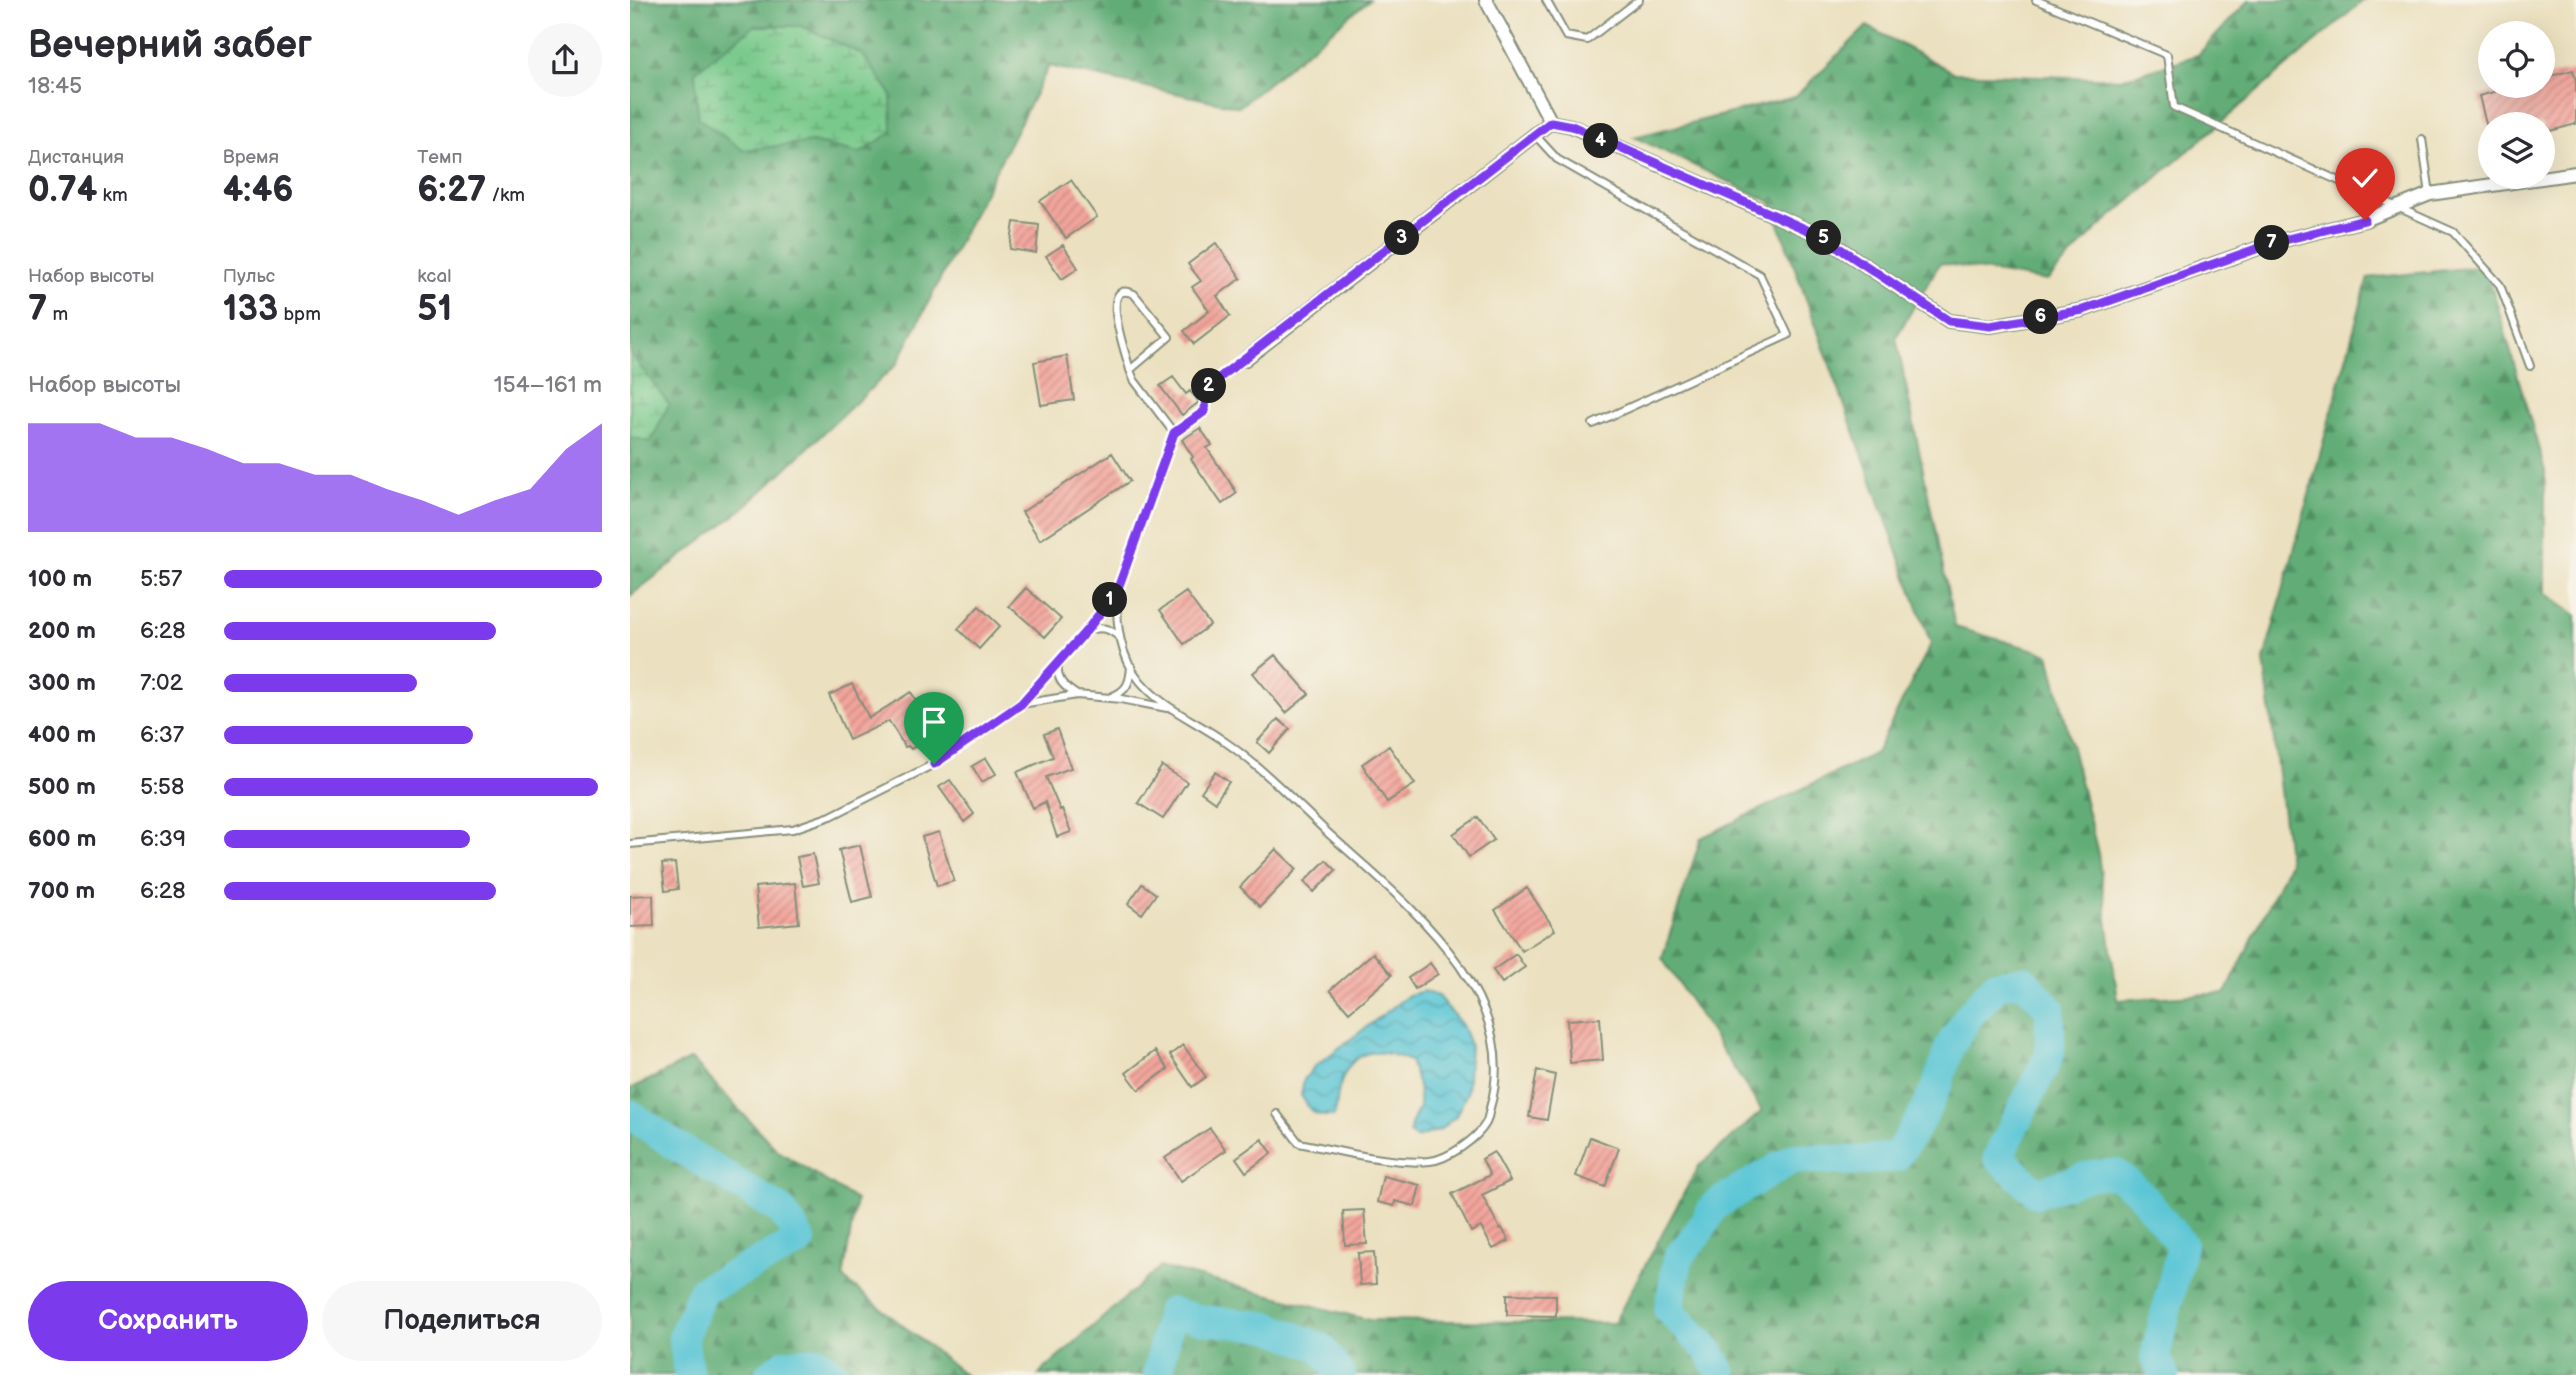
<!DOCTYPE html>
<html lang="ru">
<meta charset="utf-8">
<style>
body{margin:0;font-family:"Balsamiq Sans",sans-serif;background:#f7f7f7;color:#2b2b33;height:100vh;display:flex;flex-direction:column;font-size:26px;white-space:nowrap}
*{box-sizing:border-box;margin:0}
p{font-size:23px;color:#7c7c81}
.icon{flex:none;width:38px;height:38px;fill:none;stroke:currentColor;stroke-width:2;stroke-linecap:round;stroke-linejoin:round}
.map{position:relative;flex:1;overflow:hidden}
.drawer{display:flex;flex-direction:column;background:#fff;width:630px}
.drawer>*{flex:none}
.fabs{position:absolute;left:1848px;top:21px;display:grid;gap:14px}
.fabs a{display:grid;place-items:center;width:77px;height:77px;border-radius:50%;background:#fff;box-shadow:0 7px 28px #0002;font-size:35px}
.pin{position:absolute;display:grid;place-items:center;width:60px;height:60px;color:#fff;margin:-72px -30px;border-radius:50% 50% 50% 0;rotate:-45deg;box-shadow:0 0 7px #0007}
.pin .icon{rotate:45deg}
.km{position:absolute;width:35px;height:35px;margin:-18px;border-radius:50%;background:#222;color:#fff;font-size:19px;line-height:35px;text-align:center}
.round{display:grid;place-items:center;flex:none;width:74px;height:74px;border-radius:37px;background:#f7f7f7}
.headline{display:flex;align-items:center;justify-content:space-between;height:119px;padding:0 28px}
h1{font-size:38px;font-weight:700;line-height:52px}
.figures{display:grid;grid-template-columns:repeat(3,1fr);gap:10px;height:119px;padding:7px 28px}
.figures div{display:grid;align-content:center}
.figures b{font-size:35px;font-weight:700}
.figures small{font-size:19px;font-weight:400}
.figures p{font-size:19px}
.chart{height:196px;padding:14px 28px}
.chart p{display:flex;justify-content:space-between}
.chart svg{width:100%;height:126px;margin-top:7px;fill:#7c3aed;opacity:.7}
.cta{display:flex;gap:14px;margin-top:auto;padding:14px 28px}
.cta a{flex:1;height:80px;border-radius:42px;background:#7c3aed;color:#fff;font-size:28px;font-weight:700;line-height:80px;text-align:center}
.cta a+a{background:#f7f7f7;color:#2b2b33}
ul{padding:0 28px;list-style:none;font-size:23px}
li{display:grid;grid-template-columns:112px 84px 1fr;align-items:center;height:52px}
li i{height:18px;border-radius:9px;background:#7c3aed}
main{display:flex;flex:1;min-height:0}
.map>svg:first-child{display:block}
.forest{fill:url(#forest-firs);stroke:#407556;stroke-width:2}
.wetland{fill:url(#wetland-marsh);stroke:#4c8360;stroke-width:2}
.water{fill:url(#water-waves);stroke:#3d8284;stroke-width:2}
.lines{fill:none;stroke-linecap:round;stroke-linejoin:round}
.river{stroke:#5bc6d5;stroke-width:30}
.building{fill:url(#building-hatch)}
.service-casing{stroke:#858e7a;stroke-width:10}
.minor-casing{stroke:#858e7a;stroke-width:16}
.service{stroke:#fff;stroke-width:6}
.minor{stroke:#fff;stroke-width:12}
.route-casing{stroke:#fff;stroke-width:14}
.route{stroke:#7c3aed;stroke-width:9}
</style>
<main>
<section class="drawer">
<div class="headline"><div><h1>Вечерний забег</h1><p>18:45</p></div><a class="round"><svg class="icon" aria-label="share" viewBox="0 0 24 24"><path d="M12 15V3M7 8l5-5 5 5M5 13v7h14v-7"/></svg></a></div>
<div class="figures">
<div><p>Дистанция</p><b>0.74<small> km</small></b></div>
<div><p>Время</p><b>4:46</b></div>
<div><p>Темп</p><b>6:27<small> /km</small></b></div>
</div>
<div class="figures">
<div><p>Набор высоты</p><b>7<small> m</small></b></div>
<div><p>Пульс</p><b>133<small> bpm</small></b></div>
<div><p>kcal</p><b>51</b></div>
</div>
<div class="chart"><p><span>Набор высоты</span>154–161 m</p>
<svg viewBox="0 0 160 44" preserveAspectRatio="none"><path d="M0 44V6L10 6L20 6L30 11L40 11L50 15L60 20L70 20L80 24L90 24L100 29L110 33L120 38L130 33L140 29L150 15L160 6V44z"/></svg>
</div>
<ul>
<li><b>100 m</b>5:57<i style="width:100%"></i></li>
<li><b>200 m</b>6:28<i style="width:72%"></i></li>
<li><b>300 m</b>7:02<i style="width:51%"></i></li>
<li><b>400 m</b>6:37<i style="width:66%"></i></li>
<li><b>500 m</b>5:58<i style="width:99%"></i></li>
<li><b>600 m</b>6:39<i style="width:65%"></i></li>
<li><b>700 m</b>6:28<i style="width:72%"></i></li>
</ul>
<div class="cta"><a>Сохранить</a><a>Поделиться</a></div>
</section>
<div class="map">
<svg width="1946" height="1375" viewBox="0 0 1946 1375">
<defs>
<pattern id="forest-firs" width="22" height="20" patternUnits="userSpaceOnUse" patternTransform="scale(1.75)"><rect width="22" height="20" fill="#62ad77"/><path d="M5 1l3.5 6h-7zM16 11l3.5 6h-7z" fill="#508e62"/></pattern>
<pattern id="wetland-marsh" width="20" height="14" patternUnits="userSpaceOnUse" patternTransform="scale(1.75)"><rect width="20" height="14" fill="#78c98b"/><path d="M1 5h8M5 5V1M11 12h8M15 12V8" fill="none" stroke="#62a472"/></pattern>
<pattern id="water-waves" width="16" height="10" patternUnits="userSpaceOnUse" patternTransform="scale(1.75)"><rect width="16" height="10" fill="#5bc6d5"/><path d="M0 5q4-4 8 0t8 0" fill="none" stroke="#4ba2ae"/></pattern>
<pattern id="building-hatch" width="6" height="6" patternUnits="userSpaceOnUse" patternTransform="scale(1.75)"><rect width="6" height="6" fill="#f3a59c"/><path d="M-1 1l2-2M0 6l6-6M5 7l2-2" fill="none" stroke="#c48880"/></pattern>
</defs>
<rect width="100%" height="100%" fill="#f7f3e8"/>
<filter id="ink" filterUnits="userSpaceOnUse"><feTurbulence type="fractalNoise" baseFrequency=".0143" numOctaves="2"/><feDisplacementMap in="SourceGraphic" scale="14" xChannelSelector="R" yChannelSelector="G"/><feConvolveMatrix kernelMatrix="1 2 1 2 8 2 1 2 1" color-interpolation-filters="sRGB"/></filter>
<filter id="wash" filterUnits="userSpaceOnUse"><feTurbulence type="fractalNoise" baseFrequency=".00686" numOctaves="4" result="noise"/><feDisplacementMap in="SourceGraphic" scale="28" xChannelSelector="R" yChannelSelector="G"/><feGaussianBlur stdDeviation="1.57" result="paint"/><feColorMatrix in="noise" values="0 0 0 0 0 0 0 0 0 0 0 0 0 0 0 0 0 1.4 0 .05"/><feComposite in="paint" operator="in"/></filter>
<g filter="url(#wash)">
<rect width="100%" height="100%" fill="#ebe0bf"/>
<path class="forest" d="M0 0H739L609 107 419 66 267 364 114 508 0 596Z
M1619 0H1734L1467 229 1417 281 1310 263 1266 337 1325 627 1419 654 1468 854 1488 1000 1596 993 1659 863 1634 660 1738 278 1856 266 1915 471V593L1946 615V1375H408L530 1267 739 1320 984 1323 1068 1167 1132 1111 1032 958 1071 838 1246 753 1301 644 1141 202 1004 137 1165 97 1237 26 1324 73 1491 79 1568 55Z
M61 1059 147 1150 226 1200 213 1278 335 1375H0V1089Z"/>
<path class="wetland" d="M124 26H171L232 54 261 94 262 132 230 153 182 142 113 150 68 118 65 71Z
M0 353 39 404 21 442 0 437Z"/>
<path class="water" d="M794 991 808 996 832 1025 840 1045 837 1093 826 1116 810 1130 786 1138 780 1133C779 1122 787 1116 789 1106 791 1090 785 1075 780 1061 744 1045 720 1049 709 1089 706 1099 708 1106 704 1116 683 1117 681 1112 671 1095L674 1080 684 1067 779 995Z"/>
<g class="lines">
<path class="river" d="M0 1114 43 1144 152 1211 171 1241 73 1290 53 1337 59 1375
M139 1375 154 1364 188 1361 206 1375
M532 1375 528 1371 541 1312 573 1320 640 1327 692 1348 711 1375
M1092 1375 1080 1352 1039 1310 1048 1258 1070 1230 1085 1205 1164 1158 1225 1161 1266 1157 1292 1117 1308 1083 1320 1046 1338 1017 1366 985 1394 980 1420 1009V1054L1368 1157 1407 1193 1462 1175 1487 1174 1510 1193 1552 1245 1525 1357 1535 1375"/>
</g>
<g id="blocks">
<path class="building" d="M1943 70 1946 81V124L1913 133V124H1856L1849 96 1886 86H1913V78Z
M441 180 467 217 436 238 410 201Z
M384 222 409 225 406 253 380 249Z
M586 243 611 278 587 296 600 316 564 344 554 331 579 311 562 287 571 281 558 264Z
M433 245 448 268 432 279 416 256Z
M437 356 444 400 411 405 404 362Z
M543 377 556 394 560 391 569 402 552 415 530 386Z
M570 428 582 445 577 448 607 493 592 504 561 459 563 457 552 440Z
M482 453 500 481 410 540 392 512Z
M396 588 431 619 415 637 379 606Z
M556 592 580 625 554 644 530 610Z
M349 606 370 626 349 649 328 629Z
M645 655 679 694 656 713 623 673Z
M222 684 239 718 281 692 306 734 281 749 278 746 275 747 259 721 219 740 199 695Z
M648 719 660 729 639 753 627 742Z
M427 729 441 768 416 777 430 810 432 809 441 832 427 837 415 802 403 808 387 772 423 757 414 734Z
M759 746 785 784 757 802 732 764Z
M356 758 366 774 352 782 342 766Z
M532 766 557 782 533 819 508 803Z
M585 772 599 782 585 802 571 792Z
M320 780 344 814 334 822 309 787Z
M848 817 864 840 839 857 823 834Z
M309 832 324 881 307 886 292 837Z
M230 845 242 897 222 902 209 850Z
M646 849 667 869 630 907 610 887Z
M183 854 189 883 173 886 167 857Z
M696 860 706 870 684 892 674 882Z
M45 863 48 889 35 891 32 864Z
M165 883 169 923 129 927 125 887Z
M512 884 526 894 512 914 498 904Z
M897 888 925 930 892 951 865 910Z
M23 895 24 926 0 927V896Z
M743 953 762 975 719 1012 700 990Z
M886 954 895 967 872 983 863 970Z
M800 963 808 974 785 989 778 978Z
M970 1018 973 1060 940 1063 937 1020Z
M553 1045 576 1077 562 1087 540 1055Z
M525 1051 538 1069 509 1090 496 1073Z
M907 1070 925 1075 917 1120 899 1117Z
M580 1128 596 1150 551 1181 535 1158Z
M960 1137 989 1148 975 1187 946 1176Z
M632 1139 642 1153 616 1172 606 1158Z
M864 1152 880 1181 852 1195 870 1229 872 1228 879 1241 863 1249 851 1227 841 1232 822 1194 860 1175 852 1159Z
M753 1176 790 1185 785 1206 765 1201 764 1206 747 1202Z
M734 1210 737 1244 715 1245 713 1211Z
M744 1252 746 1284 730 1285 728 1253Z
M877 1294 926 1295V1316L877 1315Z"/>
</g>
</g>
<g filter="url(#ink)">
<use href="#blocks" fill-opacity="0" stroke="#858e7a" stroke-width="2"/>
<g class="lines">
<defs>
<path id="service" d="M916 0 936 36 957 40 1009 0
M1406 0 1537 55 1544 107 1823 232 1870 285 1900 366
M905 135 927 159 1130 275 1158 335 963 424
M1792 139 1800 194
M500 370 539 337 504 294C467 277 497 357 500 370L504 380 544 433
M487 591C486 622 489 656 510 681 534 709 562 719 591 739 630 765 664 801 698 833 773 901 894 992 860 1108 859 1113 858 1119 856 1123 847 1139 818 1159 800 1161 762 1165 707 1150 669 1143L647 1114
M457 630C472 627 479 627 490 638
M428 664C426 680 434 687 447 695
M481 697C497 691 500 683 501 666
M391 704 447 695 491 699 537 708
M0 844 163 829 201 816 304 764 391 704 457 630 487 591 544 433 575 411 577 388 614 361"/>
<path id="minor" d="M856 0 921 122
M614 360 921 122 941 126 1191 236 1319 321 1360 326 1453 310 1646 242 1735 220 1800 194 1946 173"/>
</defs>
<use href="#service" class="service-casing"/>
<use href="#minor" class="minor-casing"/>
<use href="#service" class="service"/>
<use href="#minor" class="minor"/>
</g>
</g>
<g class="lines" filter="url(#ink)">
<defs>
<path id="route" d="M304 764 391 704 457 630 487 591 544 433 575 411 576 388 921 122 942 126 1191 236 1319 321 1360 326 1453 310 1646 242 1735 220"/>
</defs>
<use href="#route" class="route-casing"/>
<use href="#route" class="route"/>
</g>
</svg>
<div class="fabs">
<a><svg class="icon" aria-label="locate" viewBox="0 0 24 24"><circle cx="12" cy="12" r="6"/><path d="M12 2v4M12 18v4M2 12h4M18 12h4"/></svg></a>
<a><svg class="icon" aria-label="layers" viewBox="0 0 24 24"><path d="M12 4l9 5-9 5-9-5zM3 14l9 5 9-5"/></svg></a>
</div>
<div class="pin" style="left:304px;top:764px;background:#1e9e55"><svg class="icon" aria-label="arrive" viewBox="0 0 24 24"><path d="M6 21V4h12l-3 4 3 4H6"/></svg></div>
<div class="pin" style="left:1735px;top:220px;background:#d93025"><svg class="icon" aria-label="check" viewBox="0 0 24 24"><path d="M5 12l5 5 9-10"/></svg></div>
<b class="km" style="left:480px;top:600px">1</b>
<b class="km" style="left:579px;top:386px">2</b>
<b class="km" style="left:772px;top:238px">3</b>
<b class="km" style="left:971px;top:141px">4</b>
<b class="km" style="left:1194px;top:238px">5</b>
<b class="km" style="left:1411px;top:317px">6</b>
<b class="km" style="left:1642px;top:243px">7</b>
</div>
</main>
